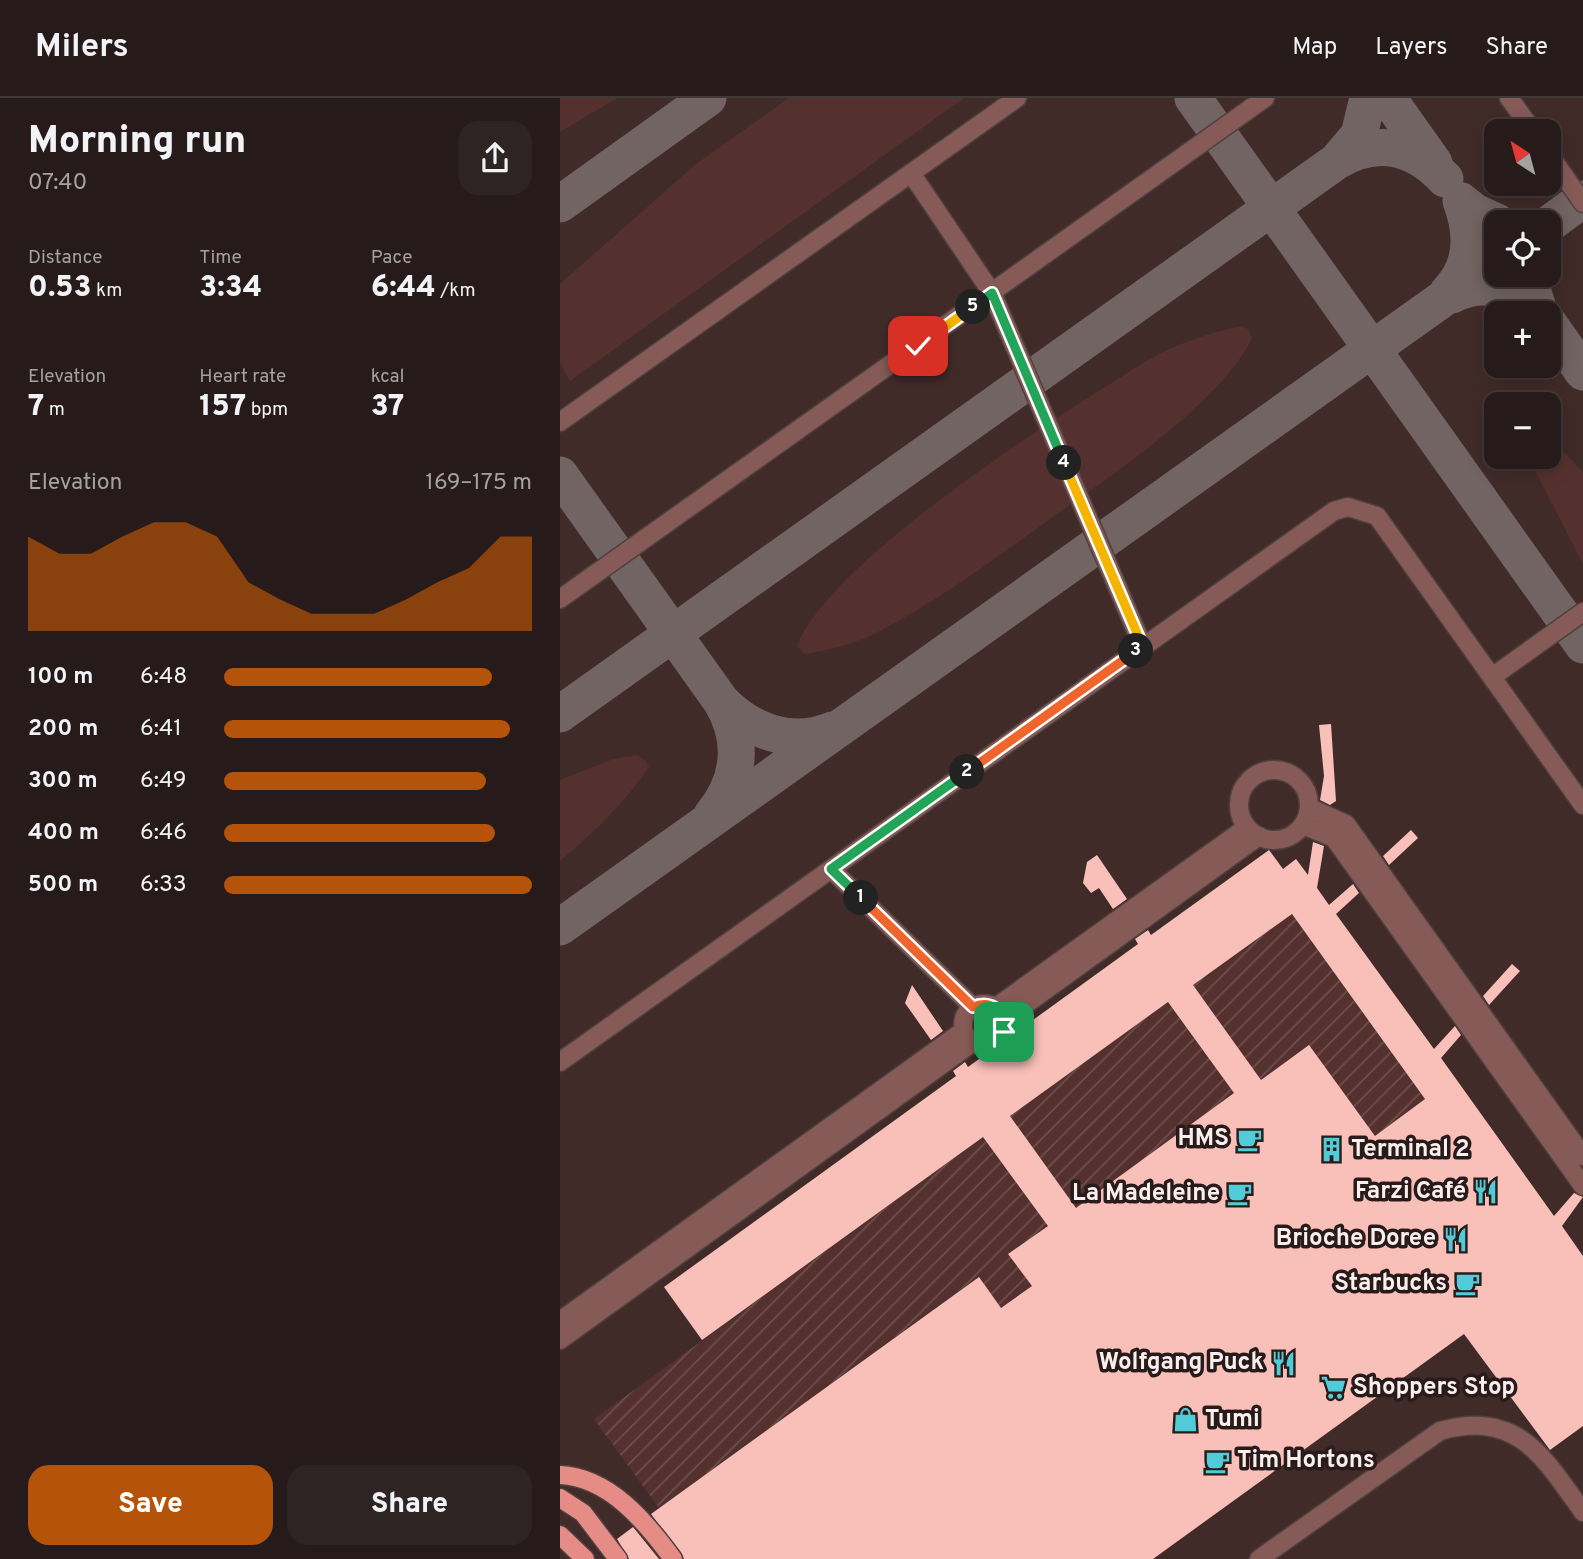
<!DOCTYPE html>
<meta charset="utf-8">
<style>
body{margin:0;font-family:Overpass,sans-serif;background:#2e2423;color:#f1f3f6;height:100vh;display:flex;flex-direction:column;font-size:26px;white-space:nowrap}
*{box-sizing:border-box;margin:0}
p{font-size:23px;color:#a4a1a2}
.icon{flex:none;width:38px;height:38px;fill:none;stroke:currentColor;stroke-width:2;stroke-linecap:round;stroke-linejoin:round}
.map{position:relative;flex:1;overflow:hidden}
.details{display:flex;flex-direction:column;background:#261b1a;width:560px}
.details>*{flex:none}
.needle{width:46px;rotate:324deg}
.controls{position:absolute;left:924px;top:21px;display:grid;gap:14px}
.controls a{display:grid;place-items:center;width:77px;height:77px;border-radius:14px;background:#261b1a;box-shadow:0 4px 18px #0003,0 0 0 2px #423939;font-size:35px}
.pin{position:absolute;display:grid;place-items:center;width:60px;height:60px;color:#fff;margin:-30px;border-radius:14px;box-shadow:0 4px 10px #0006}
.km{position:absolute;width:35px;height:35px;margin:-18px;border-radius:50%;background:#222;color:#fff;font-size:19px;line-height:35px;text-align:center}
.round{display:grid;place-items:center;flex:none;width:74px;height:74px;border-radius:21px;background:#2e2423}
.summary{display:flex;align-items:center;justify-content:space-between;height:119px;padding:0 28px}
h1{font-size:38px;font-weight:800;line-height:52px}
.metrics{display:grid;grid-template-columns:repeat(3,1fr);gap:10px;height:119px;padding:7px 28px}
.metrics div{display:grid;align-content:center}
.metrics b{font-size:30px;font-weight:800}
.metrics small{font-size:19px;font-weight:400}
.metrics p{font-size:19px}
.chart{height:196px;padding:14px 28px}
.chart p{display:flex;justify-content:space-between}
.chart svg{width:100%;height:126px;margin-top:7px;fill:#b45309;opacity:.7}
.primary-button{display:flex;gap:14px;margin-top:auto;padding:14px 28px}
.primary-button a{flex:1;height:80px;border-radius:21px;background:#b45309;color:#fff;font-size:28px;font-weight:800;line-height:80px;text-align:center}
.primary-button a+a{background:#2e2423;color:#f1f3f6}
ul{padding:0 28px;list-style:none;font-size:23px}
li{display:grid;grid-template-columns:112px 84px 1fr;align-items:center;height:52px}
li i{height:18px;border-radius:9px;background:#b45309}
header{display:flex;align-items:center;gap:42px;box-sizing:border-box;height:98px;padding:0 35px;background:#261b1a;border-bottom:2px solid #423939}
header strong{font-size:33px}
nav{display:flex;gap:38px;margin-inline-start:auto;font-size:24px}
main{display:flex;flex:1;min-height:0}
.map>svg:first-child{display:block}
.built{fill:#412b29;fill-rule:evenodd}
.green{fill:#54312e}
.garden{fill:url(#garden-furrows)}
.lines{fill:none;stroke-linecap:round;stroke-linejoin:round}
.taxiway{stroke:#716462;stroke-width:37}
.building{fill:#f9c0ba;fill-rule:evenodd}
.minor-casing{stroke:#4f403f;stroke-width:21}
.major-casing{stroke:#4f403f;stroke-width:21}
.minor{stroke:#865b57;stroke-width:18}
.major{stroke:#e48c85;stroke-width:18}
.split-1-casing{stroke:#fff;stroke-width:14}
.split-2-casing{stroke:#fff;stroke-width:14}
.split-3-casing{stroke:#fff;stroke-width:14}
.split-4-casing{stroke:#fff;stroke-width:14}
.split-5-casing{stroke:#fff;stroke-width:14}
.split-6-casing{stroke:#fff;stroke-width:14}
.split-1{stroke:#f0652b;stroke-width:9}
.split-2{stroke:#22a559;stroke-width:9}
.split-3{stroke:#f0652b;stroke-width:9}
.split-4{stroke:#f5b400;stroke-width:9}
.split-5{stroke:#22a559;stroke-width:9}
.split-6{stroke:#f5b400;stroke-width:9}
.labels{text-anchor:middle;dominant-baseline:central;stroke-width:7;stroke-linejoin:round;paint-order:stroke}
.poi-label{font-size:24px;font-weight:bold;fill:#f9efee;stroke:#291b19;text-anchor:end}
</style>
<header>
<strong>Milers</strong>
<nav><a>Map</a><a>Layers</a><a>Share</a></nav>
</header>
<main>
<section class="details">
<div class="summary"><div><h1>Morning run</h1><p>07:40</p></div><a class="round"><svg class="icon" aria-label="share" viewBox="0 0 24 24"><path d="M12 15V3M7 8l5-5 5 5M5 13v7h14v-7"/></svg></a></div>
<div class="metrics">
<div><p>Distance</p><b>0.53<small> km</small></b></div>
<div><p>Time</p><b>3:34</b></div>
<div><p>Pace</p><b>6:44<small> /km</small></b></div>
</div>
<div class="metrics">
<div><p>Elevation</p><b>7<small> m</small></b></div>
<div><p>Heart rate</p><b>157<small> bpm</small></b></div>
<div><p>kcal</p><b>37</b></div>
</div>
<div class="chart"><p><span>Elevation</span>169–175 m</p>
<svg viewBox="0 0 160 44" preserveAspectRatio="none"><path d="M0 44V11L10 17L20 17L30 11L40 6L50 6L60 11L70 27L80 33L90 38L100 38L110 38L120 33L130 27L140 22L150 11L160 11V44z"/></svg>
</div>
<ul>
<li><b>100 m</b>6:48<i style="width:87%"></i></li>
<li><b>200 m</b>6:41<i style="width:93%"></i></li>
<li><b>300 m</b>6:49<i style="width:85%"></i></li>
<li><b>400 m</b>6:46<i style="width:88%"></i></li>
<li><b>500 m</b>6:33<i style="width:100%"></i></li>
</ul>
<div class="primary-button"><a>Save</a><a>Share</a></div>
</section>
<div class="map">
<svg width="1023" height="1461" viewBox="0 0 1023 1461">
<defs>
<pattern id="garden-furrows" width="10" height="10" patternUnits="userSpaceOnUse" patternTransform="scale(1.75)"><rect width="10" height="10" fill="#54312e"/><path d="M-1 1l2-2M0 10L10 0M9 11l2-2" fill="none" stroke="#6d4f4d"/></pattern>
</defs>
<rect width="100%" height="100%" fill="#332423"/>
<path class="built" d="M0 0H1023V1461H0ZM936 33H989V86H936ZM936 124H989V177H936ZM936 215H989V268H936ZM936 306H989V359H936Z"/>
<path class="green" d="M0 0H57L0 34Z
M229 0H404L10 283 0 265V186L136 66Z
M681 228 688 231 692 240C661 306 542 384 482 427 428 465 375 505 316 535 293 546 270 552 245 556L237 548C267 469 467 338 542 291 562 279 581 265 601 255 626 243 654 234 681 228Z
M989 339 1023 374V466L968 359H989Z
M77 657 86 663 89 669C64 706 33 735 0 763V682L53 661Z"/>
<path class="garden" d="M732 816 865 1001 815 1038 749 948 701 982 633 887Z
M608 904 674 995 516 1110 450 1018Z
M423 1039 488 1128 449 1156 472 1188 441 1210 418 1179 99 1410 34 1321Z"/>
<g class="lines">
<path class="taxiway" d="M633 0 1023 547
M808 0 799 37 777 63C817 40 853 47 885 81
M828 0 874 65
M0 106 148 0
M989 126 1023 101
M888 194C914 168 913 135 901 103L915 114 937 124
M892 197C925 180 953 192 979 213L973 194 972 177
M989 226 1023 274
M0 377 161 603
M0 616 777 63
M152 717C181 682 184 641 161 603 190 633 231 649 272 632
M0 829 936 163"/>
</g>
<path class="building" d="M771 626 776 703 770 707 760 702 764 678 759 627Z
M851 732 858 740 829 767 823 758Z
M753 744 764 748 757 790 769 807 793 786 799 795 776 816 874 951 895 928 901 937 881 960 994 1118 1014 1095 1023 1099 1002 1128 1023 1158V1328L990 1352 904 1236 593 1461H124L91 1416 419 1179 441 1210 472 1188 448 1156 488 1128 423 1039 142 1242 104 1189 396 978 393 973 405 964 408 969 578 846 575 841 588 832 591 837 709 752 723 771 736 761 748 777ZM732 816 865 1001 815 1038 749 947 701 982 633 887ZM608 904 674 995 516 1110 450 1018Z
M537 757 567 801 553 811 539 790 531 795 523 785 527 764Z
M952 866 960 873 929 907 923 898Z
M352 887 383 933 371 942 345 905Z
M73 1429 82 1440 99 1461H69L57 1441Z"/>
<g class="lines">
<defs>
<path id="minor" d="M949 0 973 33
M989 56 1023 105
M351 75 432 195 583 549
M0 324 457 0
M0 501 705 0
M932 579 1023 514
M679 707a35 35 0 1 1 70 0a35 35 0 1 1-70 0Z
M750 710 786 726 1023 1058
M743 727 774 740 1023 1088
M271 771 413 909
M403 927a21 21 0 1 1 42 0a21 21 0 1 1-42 0Z
M436 909 687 729
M444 922 699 738
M0 964 774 413 788 409 817 418 1023 707
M0 1223 403 933
M0 1242 412 945
M699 1461 880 1333C958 1311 984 1360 1023 1414"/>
<path id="major" d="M0 1377C49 1379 86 1424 113 1461
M0 1400 23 1415 58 1461
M0 1437 25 1461"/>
</defs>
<use href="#minor" class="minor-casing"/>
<use href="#major" class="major-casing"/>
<use href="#minor" class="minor"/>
<use href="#major" class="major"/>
</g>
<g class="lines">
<defs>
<path id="split-1" d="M301 800 413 909C431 901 447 914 444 934"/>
<path id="split-2" d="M301 800 271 771 407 674"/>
<path id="split-3" d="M407 674 576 553"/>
<path id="split-4" d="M504 365 583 549 576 553"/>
<path id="split-5" d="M413 209 432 195 504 365"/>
<path id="split-6" d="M358 248 413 209"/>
</defs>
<use href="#split-1" class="split-1-casing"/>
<use href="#split-2" class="split-2-casing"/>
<use href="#split-3" class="split-3-casing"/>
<use href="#split-4" class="split-4-casing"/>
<use href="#split-5" class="split-5-casing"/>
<use href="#split-6" class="split-6-casing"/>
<use href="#split-1" class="split-1"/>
<use href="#split-2" class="split-2"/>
<use href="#split-3" class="split-3"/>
<use href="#split-4" class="split-4"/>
<use href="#split-5" class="split-5"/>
<use href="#split-6" class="split-6"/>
</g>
<defs>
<symbol id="cafe-bare" viewBox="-9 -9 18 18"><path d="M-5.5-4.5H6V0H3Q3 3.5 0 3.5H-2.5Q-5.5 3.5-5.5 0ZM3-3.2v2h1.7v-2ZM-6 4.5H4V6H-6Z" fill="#52cbd8" stroke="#291b19" stroke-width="2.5" paint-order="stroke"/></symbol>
<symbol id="building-bare" viewBox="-9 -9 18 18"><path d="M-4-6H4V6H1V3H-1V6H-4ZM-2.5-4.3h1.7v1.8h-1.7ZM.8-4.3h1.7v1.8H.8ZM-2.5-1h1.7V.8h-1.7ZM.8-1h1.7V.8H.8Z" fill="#52cbd8" stroke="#291b19" stroke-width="2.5" paint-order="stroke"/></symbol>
<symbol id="restaurant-bare" viewBox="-9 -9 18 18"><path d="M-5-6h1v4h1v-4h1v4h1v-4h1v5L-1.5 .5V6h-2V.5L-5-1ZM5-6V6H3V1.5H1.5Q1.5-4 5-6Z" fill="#52cbd8" stroke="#291b19" stroke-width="2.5" paint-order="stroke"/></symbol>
<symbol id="supermarket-bare" viewBox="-9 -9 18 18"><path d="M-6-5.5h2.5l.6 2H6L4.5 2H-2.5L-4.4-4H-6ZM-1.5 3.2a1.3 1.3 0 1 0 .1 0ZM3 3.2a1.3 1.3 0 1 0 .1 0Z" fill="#52cbd8" stroke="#291b19" stroke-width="2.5" paint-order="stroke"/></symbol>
<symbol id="shop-bare" viewBox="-9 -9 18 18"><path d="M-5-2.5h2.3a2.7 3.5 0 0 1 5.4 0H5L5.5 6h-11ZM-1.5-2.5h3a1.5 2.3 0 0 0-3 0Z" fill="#52cbd8" stroke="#291b19" stroke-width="2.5" paint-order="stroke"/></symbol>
</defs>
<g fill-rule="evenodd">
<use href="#cafe-bare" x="672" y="1024" width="35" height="35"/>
<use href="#building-bare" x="754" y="1034" width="35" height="35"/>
<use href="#restaurant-bare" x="908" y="1076" width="35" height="35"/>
<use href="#cafe-bare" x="662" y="1078" width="35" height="35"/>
<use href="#restaurant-bare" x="878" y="1124" width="35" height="35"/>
<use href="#cafe-bare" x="890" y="1168" width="35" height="35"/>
<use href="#restaurant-bare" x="706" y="1248" width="35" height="35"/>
<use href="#supermarket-bare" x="756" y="1272" width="35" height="35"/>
<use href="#shop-bare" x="608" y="1304" width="35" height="35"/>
<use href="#cafe-bare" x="640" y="1346" width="35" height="35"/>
</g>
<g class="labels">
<g class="poi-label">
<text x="669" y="1041">HMS</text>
<text x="791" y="1052" text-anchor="start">Terminal 2</text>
<text x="906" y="1094">Farzi Café</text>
<text x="660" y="1096">La Madeleine</text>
<text x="876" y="1141">Brioche Doree</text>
<text x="887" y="1186">Starbucks</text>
<text x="704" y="1265">Wolfgang Puck</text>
<text x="793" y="1290" text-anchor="start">Shoppers Stop</text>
<text x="645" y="1322" text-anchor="start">Tumi</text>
<text x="677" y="1363" text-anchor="start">Tim Hortons</text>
</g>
</g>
</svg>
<div class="controls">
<a><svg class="needle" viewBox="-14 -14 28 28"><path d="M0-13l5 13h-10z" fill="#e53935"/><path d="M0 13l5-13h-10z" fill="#a4a1a2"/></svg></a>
<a><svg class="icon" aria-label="locate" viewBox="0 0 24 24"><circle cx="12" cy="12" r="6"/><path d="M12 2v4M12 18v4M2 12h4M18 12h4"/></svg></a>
<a>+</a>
<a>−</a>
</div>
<div class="pin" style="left:444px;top:934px;background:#1e9e55"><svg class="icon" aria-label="arrive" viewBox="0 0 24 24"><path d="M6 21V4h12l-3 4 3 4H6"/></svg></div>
<div class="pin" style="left:358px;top:248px;background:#d93025"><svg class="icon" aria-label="check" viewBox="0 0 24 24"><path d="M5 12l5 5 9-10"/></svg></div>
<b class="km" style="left:301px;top:800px">1</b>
<b class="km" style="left:407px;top:674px">2</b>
<b class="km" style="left:576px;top:553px">3</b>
<b class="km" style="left:504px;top:365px">4</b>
<b class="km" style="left:413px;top:209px">5</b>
</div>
</main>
